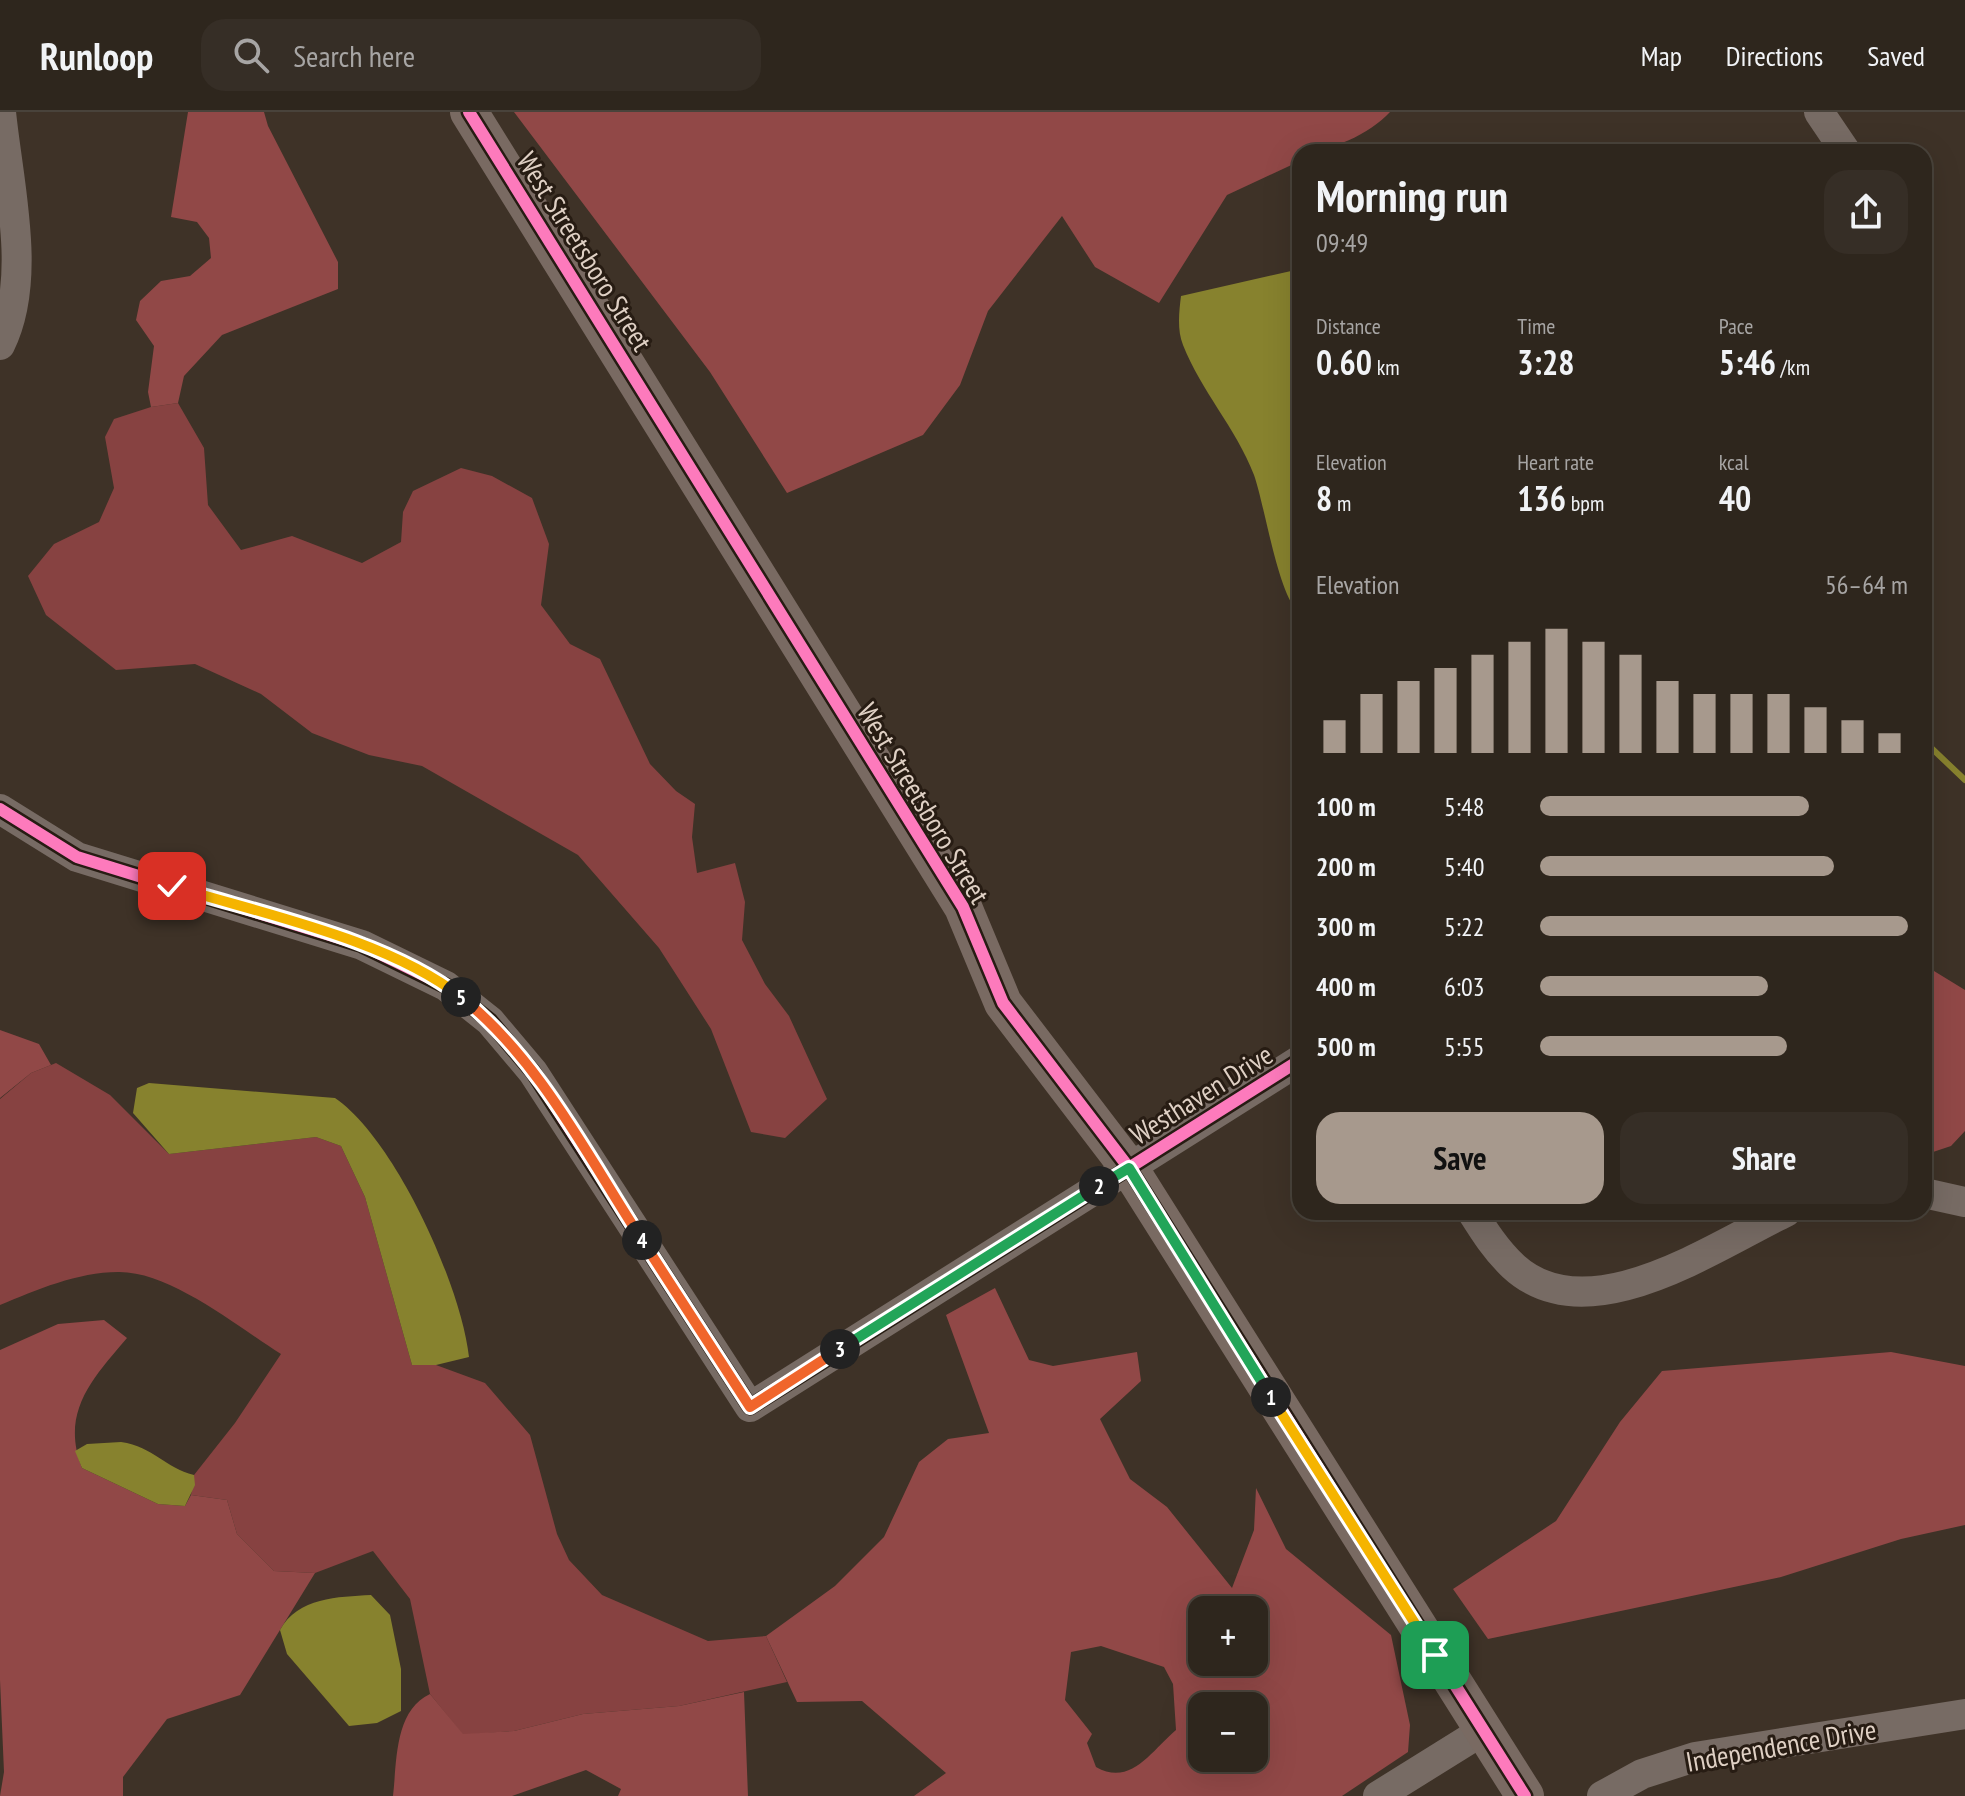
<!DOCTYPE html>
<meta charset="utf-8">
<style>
body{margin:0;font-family:"PT Sans Narrow",sans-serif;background:#362e26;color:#f1f3f6;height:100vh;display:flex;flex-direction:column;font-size:30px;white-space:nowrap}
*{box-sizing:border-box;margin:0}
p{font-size:26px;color:#a7a5a4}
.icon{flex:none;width:44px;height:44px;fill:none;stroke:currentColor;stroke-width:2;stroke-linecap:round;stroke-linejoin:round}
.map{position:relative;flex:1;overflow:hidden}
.side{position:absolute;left:1292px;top:32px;width:640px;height:1076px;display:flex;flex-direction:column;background:#2e261d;border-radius:24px;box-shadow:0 8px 32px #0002,0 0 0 2px #49433b}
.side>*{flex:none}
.tools{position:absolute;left:1188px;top:1484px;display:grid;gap:16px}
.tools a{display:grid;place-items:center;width:80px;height:80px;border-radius:16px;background:#2e261d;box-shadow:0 8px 32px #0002,0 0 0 2px #49433b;font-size:40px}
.pin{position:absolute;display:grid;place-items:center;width:68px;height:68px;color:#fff;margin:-34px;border-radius:16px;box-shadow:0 4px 12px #0006}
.km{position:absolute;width:40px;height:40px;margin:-20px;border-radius:50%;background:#222;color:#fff;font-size:22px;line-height:40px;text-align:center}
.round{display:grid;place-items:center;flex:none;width:84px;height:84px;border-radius:24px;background:#362e26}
.headline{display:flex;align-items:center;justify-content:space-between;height:136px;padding:0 24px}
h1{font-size:44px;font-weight:600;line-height:60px}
.figures{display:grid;grid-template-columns:repeat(3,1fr);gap:12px;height:136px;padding:8px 24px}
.figures div{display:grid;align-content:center}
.figures b{font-size:34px;font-weight:600}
.figures small{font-size:22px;font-weight:400}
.figures p{font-size:22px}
.chart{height:224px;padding:16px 24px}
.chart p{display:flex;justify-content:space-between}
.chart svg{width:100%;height:144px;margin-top:8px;stroke:#a7998d;stroke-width:6}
.button{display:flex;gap:16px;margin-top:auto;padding:16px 24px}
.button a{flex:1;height:92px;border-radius:24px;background:#a7998d;color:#111;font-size:32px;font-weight:600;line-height:92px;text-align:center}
.button a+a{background:#362e26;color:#f1f3f6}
ul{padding:0 24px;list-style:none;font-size:26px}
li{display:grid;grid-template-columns:128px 96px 1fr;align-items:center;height:60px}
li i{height:20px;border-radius:10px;background:#a7998d}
header{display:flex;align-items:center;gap:48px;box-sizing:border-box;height:112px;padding:0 40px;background:#2e261d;border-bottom:2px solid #49433b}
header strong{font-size:38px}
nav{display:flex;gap:44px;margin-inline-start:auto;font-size:28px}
.search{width:560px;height:72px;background:#362e26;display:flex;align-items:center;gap:20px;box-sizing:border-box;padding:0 28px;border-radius:24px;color:#a7a5a4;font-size:30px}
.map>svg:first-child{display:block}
.green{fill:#874241}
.forest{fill:#914847;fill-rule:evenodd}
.water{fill:#87822e}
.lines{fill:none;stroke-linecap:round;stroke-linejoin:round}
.stream{stroke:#87822e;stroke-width:6}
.minor{stroke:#776b64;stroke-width:30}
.major{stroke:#796a62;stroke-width:38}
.cycleway-casing{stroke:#271c13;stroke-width:17}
.cycleway{stroke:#fd7abc;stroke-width:12}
.split-1-casing{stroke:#fff;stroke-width:16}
.split-2-casing{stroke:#fff;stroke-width:16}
.split-3-casing{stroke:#fff;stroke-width:16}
.split-4-casing{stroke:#fff;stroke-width:16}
.split-5-casing{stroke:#fff;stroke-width:16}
.split-6-casing{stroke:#fff;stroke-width:16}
.split-1{stroke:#f5b400;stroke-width:10}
.split-2{stroke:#22a559;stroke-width:10}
.split-3{stroke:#22a559;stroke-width:10}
.split-4{stroke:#f0652b;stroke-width:10}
.split-5{stroke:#f0652b;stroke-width:10}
.split-6{stroke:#f5b400;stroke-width:10}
.labels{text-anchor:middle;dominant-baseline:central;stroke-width:6;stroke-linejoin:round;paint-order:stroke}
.street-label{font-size:28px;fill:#dfd0c4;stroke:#271c13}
</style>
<header>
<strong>Runloop</strong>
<div class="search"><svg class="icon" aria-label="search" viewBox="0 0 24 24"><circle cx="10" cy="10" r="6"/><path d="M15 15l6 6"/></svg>Search here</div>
<nav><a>Map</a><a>Directions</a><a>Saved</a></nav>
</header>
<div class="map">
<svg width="1965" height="1684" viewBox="0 0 1965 1684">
<rect width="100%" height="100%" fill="#3e3227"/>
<path class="green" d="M178 291 204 336 208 393 241 438 292 424 362 451 401 430 403 400 413 379 461 356 492 364 532 386 549 432 541 493 570 532 600 547 650 652 676 679 695 692 692 725 697 761 735 751 745 790 742 828 765 872 789 904 827 987 785 1026 751 1020 711 917 659 836 578 743 422 654 369 643 312 621 261 582 195 552 116 558 46 503 28 464 54 432 99 410 114 376 105 325 114 307 151 295Z
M56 951 110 983 169 1042 316 1025 341 1034 365 1085 412 1253H436L485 1271 530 1323 557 1422 569 1448 602 1483 708 1529 766 1524 787 1570 679 1594 583 1602 514 1619 463 1623 430 1582 410 1487 373 1439 315 1461 274 1459 237 1422 227 1388 191 1383 194 1363 235 1311 281 1242C238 1215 170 1159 118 1160 78 1160 36 1178 0 1193V987L31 961Z"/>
<path class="forest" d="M188 0H264L268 14 338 150V177L222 223 184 264 178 291 151 295 148 280 154 234 136 208 140 189 161 169 190 164 211 146 209 126 197 110 171 105Z
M514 0H1390C1370 22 1330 40 1300 40V49L1227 83 1159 191 1095 155 1062 104 988 199 960 273 923 323 787 381 710 260Z
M1924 845 1934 859 1965 878V1019L1951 1034 1924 1043Z
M0 918 39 932 51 953 31 961 0 986Z
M995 1176 1029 1248 1053 1254 1137 1240 1141 1269 1100 1307 1130 1367 1167 1395 1232 1476 1254 1418 1256 1376 1286 1437 1391 1523 1410 1613 1408 1640 1342 1684H914L946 1661 862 1589 797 1590 766 1524 835 1474 884 1425 919 1350 948 1327 989 1321 946 1203ZM1202 1498H1254V1550H1202ZM1101 1534 1164 1555 1173 1572 1176 1618C1151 1639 1131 1675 1096 1655L1087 1631 1092 1622 1065 1588 1071 1540ZM1202 1594H1254V1646H1202Z
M104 1208 127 1226C93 1266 60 1300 82 1356L158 1392 185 1394 191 1383 227 1388 237 1422 274 1459 315 1461 240 1583 167 1607 123 1665V1684H0L4 1660 0 1568V1238L58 1212Z
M1891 1240 1965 1254V1413L1901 1427 1781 1465 1488 1527 1453 1477 1556 1409 1620 1310 1662 1259Z
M744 1580 748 1684H618L621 1677 586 1658 512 1684H393C397 1650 394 1599 430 1582L463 1622 514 1619 583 1602 679 1594Z"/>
<path class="water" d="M1300 157V502C1278 484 1265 394 1254 363 1236 316 1201 279 1183 233 1177 218 1179 200 1181 184Z
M149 971 335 986C395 1027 461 1173 469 1245L436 1253H412L365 1085 341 1034 316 1025 169 1042 133 1001 137 976Z
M121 1330C154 1335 165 1356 194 1363L195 1373 185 1394 158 1392 82 1356 75 1339 87 1332Z
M371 1483 390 1503 401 1557V1599L377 1611 349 1614 287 1542 280 1518C298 1485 338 1485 371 1483Z"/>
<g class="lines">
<path class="stream" d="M1924 629 1965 668"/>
<path class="minor" d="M1819 0 1846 40
M0 233C33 167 8 71 1 0
M0 697 77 745 362 833 446 874 490 909 533 960 750 1295 1300 948
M1924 1081 1965 1090
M1472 1100C1484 1119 1496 1138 1513 1154 1587 1223 1713 1135 1786 1100
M1378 1684 1484 1618
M1602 1684 1642 1662 1695 1645 1965 1602"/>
<path class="major" d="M469 0 963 795 1003 891 1129 1056 1525 1684"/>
<defs>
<path id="cycleway" d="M469 0 963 795 1003 891 1129 1056 1525 1684
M0 697 77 745 362 833 446 874 490 909 533 960 750 1295 1300 948"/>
</defs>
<use href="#cycleway" class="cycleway-casing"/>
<use href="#cycleway" class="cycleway"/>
</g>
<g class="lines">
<defs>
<path id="split-1" d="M1271 1285 1435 1543"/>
<path id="split-2" d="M1099 1074 1129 1056 1271 1285"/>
<path id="split-3" d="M840 1237 1099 1074"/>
<path id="split-4" d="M642 1128 750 1295 840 1237"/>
<path id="split-5" d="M461 885C540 948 588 1045 642 1128"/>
<path id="split-6" d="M172 774C262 802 387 827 461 885"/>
</defs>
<use href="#split-1" class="split-1-casing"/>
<use href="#split-2" class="split-2-casing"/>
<use href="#split-3" class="split-3-casing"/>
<use href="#split-4" class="split-4-casing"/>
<use href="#split-5" class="split-5-casing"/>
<use href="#split-6" class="split-6-casing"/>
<use href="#split-1" class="split-1"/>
<use href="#split-2" class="split-2"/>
<use href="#split-3" class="split-3"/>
<use href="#split-4" class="split-4"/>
<use href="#split-5" class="split-5"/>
<use href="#split-6" class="split-6"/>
</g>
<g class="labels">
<g class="street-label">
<text transform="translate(585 139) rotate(58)">West Streetsboro Street</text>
<text transform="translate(924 691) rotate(59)">West Streetsboro Street</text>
<text transform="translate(1201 982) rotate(-32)">Westhaven Drive</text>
<text transform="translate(1781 1633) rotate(-10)">Independence Drive</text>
</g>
</g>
</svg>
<div class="tools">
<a>+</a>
<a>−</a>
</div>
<div class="pin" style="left:1435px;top:1543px;background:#1e9e55"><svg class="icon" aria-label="arrive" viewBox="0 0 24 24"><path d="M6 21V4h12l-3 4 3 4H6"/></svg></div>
<div class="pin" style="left:172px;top:774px;background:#d93025"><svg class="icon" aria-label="check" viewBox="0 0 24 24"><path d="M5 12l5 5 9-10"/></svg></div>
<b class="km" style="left:1271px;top:1285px">1</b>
<b class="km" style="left:1099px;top:1074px">2</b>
<b class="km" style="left:840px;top:1237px">3</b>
<b class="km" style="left:642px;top:1128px">4</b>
<b class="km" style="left:461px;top:885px">5</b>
<section class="side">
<div class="headline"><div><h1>Morning run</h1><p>09:49</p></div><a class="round"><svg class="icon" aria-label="share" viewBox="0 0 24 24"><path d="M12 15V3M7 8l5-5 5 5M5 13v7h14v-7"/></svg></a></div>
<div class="figures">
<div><p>Distance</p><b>0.60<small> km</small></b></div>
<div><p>Time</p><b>3:28</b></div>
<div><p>Pace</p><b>5:46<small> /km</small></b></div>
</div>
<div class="figures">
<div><p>Elevation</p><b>8<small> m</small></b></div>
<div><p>Heart rate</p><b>136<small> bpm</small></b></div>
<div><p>kcal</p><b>40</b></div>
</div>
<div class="chart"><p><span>Elevation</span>56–64 m</p>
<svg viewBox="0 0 160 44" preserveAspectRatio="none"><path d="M5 44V34M15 44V26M25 44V22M35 44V18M45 44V14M55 44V10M65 44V6M75 44V10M85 44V14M95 44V22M105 44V26M115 44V26M125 44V26M135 44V30M145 44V34M155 44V38"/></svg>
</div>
<ul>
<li><b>100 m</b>5:48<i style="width:73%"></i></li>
<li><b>200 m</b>5:40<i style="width:80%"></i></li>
<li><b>300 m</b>5:22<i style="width:100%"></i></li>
<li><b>400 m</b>6:03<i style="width:62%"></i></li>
<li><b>500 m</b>5:55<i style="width:67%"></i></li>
</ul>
<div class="button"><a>Save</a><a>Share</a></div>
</section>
</div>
